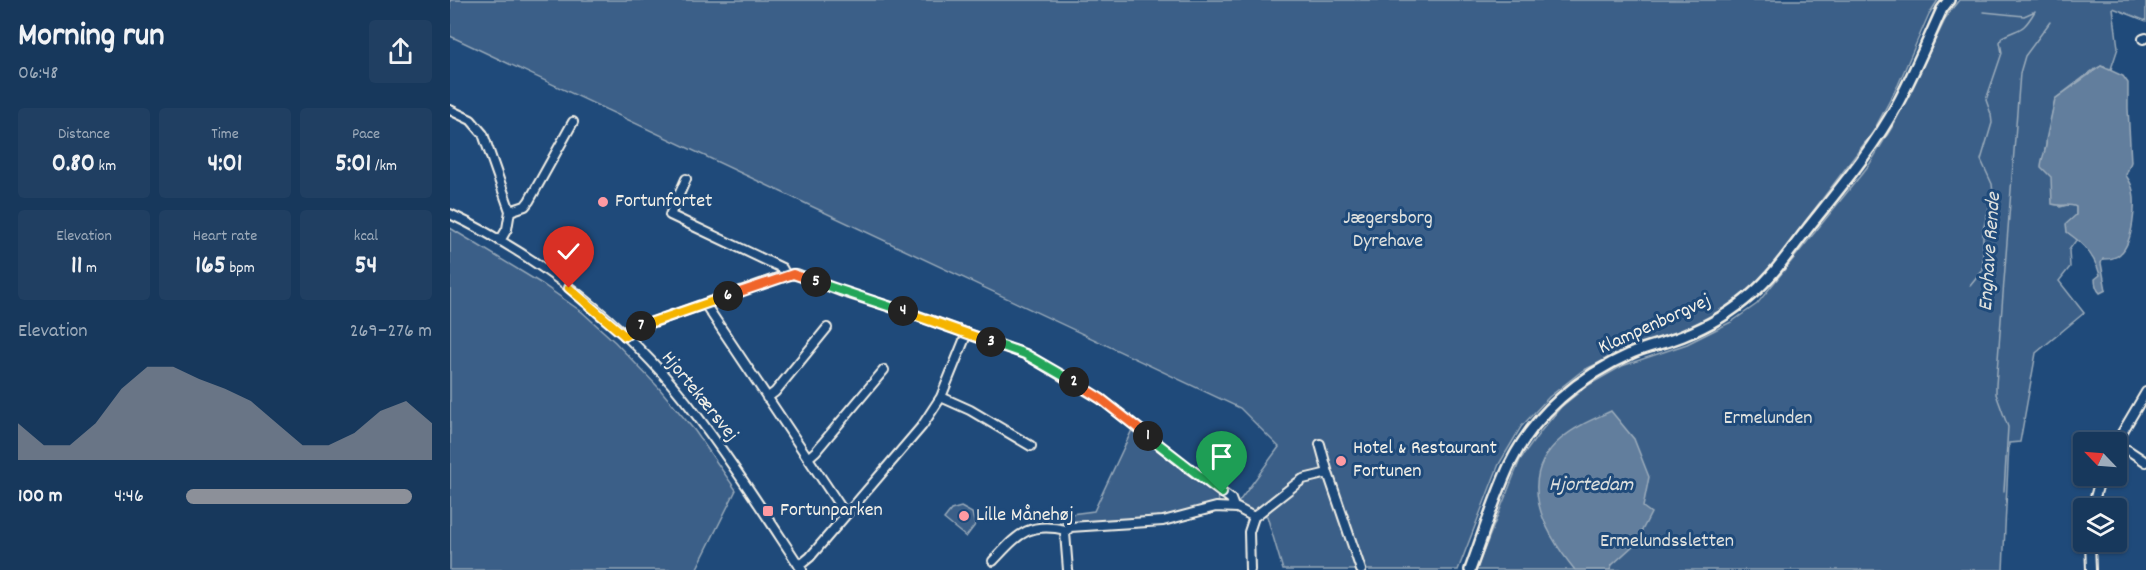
<!DOCTYPE html>
<meta charset="utf-8">
<style>
body{margin:0;font-family:Dekko,sans-serif;background:#203f62;color:#f1f3f6;height:100vh;display:flex;flex-direction:column;font-size:22px;white-space:nowrap}
*{box-sizing:border-box;margin:0}
p{font-size:20px;color:#9eacbb}
.icon{flex:none;width:33px;height:33px;fill:none;stroke:currentColor;stroke-width:2;stroke-linecap:round;stroke-linejoin:round}
.map{position:relative;flex:1;overflow:hidden}
.sheet{display:flex;flex-direction:column;background:#17385c;width:450px}
.sheet>*{flex:none}
.needle{width:39px;rotate:295deg}
.controls{position:absolute;left:1623px;top:432px;display:grid;gap:12px}
.controls a{display:grid;place-items:center;width:54px;height:54px;border-radius:6px;background:#17385c;box-shadow:0 2px 4px #0004,0 0 0 2px #365272;font-size:30px}
.pin{position:absolute;display:grid;place-items:center;width:51px;height:51px;color:#fff;margin:-62px -26px;border-radius:50% 50% 50% 0;rotate:-45deg;box-shadow:0 0 6px #0007}
.pin .icon{rotate:45deg}
.km{position:absolute;width:30px;height:30px;margin:-15px;border-radius:50%;background:#222;color:#fff;font-size:16px;line-height:30px;text-align:center}
.round{display:grid;place-items:center;flex:none;width:63px;height:63px;border-radius:6px;background:#203f62}
.headline{display:flex;align-items:center;justify-content:space-between;height:102px;padding:0 18px}
h1{font-size:33px;font-weight:800;line-height:45px}
.metrics{display:grid;grid-template-columns:repeat(3,1fr);gap:9px;height:102px;padding:6px 18px}
.metrics div{display:grid;align-content:center;border-radius:6px;background:#203f62;text-align:center}
.metrics b{font-size:26px;font-weight:800}
.metrics small{font-size:16px;font-weight:400}
.metrics p{font-size:16px}
.chart{height:168px;padding:12px 18px}
.chart p{display:flex;justify-content:space-between}
.chart svg{width:100%;height:108px;margin-top:6px;fill:#8c9099;opacity:.7}
ul{padding:0 18px;list-style:none;font-size:20px}
li{display:grid;grid-template-columns:96px 72px 1fr;align-items:center;height:45px}
li i{height:15px;border-radius:8px;background:#8c9099}
main{display:flex;flex:1;min-height:0}
.map>svg:first-child{display:block}
.green{fill:#3a5f88;stroke:#97a8b8;stroke-width:1.5}
.water{fill:#627e9d;stroke:#9cacbb;stroke-width:1.5}
.lines{fill:none;stroke-linecap:round;stroke-linejoin:round}
.stream{stroke:#9cacbb;stroke-width:1.5}
.minor-casing{stroke:#f4f1e8;stroke-width:12}
.tertiary-casing{stroke:#f4f1e8;stroke-width:14}
.minor{stroke:#1f4a7a;stroke-width:8}
.tertiary{stroke:#1f4a7a;stroke-width:9}
.split-1-casing{stroke:#fff;stroke-width:12}
.split-2-casing{stroke:#fff;stroke-width:12}
.split-3-casing{stroke:#fff;stroke-width:12}
.split-4-casing{stroke:#fff;stroke-width:12}
.split-5-casing{stroke:#fff;stroke-width:12}
.split-6-casing{stroke:#fff;stroke-width:12}
.split-7-casing{stroke:#fff;stroke-width:12}
.split-8-casing{stroke:#fff;stroke-width:12}
.split-1{stroke:#22a559;stroke-width:8}
.split-2{stroke:#f0652b;stroke-width:8}
.split-3{stroke:#22a559;stroke-width:8}
.split-4{stroke:#f5b400;stroke-width:8}
.split-5{stroke:#22a559;stroke-width:8}
.split-6{stroke:#f0652b;stroke-width:8}
.split-7{stroke:#f5b400;stroke-width:8}
.split-8{stroke:#f5b400;stroke-width:8}
.poi-dot{fill:#ff9aa2;stroke:#1f4a7a;stroke-width:2}
.labels{text-anchor:middle;dominant-baseline:central;stroke-width:6;stroke-linejoin:round;paint-order:stroke}
.poi-label{font-size:20px;fill:#f4f1e8;stroke:#1f4a7a;text-anchor:start}
.park-label{font-size:20px;fill:#e1e2de;stroke:#1f4a7a}
.street-label{font-size:20px;fill:#f4f1e8;stroke:#1f4a7a}
.water-label{font-size:21px;font-style:italic;fill:#dee0dd;stroke:#1f4a7a}
</style>
<main>
<section class="sheet">
<div class="headline"><div><h1>Morning run</h1><p>06:48</p></div><a class="round"><svg class="icon" aria-label="share" viewBox="0 0 24 24"><path d="M12 15V3M7 8l5-5 5 5M5 13v7h14v-7"/></svg></a></div>
<div class="metrics">
<div><p>Distance</p><b>0.80<small> km</small></b></div>
<div><p>Time</p><b>4:01</b></div>
<div><p>Pace</p><b>5:01<small> /km</small></b></div>
</div>
<div class="metrics">
<div><p>Elevation</p><b>11<small> m</small></b></div>
<div><p>Heart rate</p><b>165<small> bpm</small></b></div>
<div><p>kcal</p><b>54</b></div>
</div>
<div class="chart"><p><span>Elevation</span>269–276 m</p>
<svg viewBox="0 0 160 44" preserveAspectRatio="none"><path d="M0 44V29L10 38L20 38L30 29L40 15L50 6L60 6L70 11L80 15L90 20L100 29L110 38L120 38L130 33L140 24L150 20L160 29V44z"/></svg>
</div>
<ul>
<li><b>100 m</b>4:46<i style="width:92%"></i></li>
</ul>
</section>
<div class="map">
<svg width="1696" height="570" viewBox="0 0 1696 570">
<rect width="100%" height="100%" fill="#1f4a7a"/>
<filter id="ink" filterUnits="userSpaceOnUse"><feTurbulence type="fractalNoise" baseFrequency=".0167" numOctaves="2"/><feDisplacementMap in="SourceGraphic" scale="12" xChannelSelector="R" yChannelSelector="G"/><feConvolveMatrix kernelMatrix="1 2 1 2 8 2 1 2 1" color-interpolation-filters="sRGB"/></filter>
<g filter="url(#ink)">
<path class="green" d="M0 0H1488L1479 14 1448 85 1423 132 1315 275 1280 308 1242 328 1173 351 1132 371 1099 397 1071 427 1049 464 1008 570H833L817 516 785 507 829 447 790 408 0 36Z
M1509 0H1696V21L1663 8 1668 48 1661 69 1651 66 1642 71 1605 99 1595 150 1610 207 1621 204 1626 206V215L1617 232 1627 239 1619 250 1620 267 1609 281 1634 313 1586 353 1570 442 1559 443 1553 570H1026L1070 460 1091 431 1111 407 1137 386 1172 366 1237 344 1281 322 1307 304 1419 165 1444 124 1498 14Z
M0 228 92 284 132 312 165 342 208 387 245 431 286 490 246 570H0Z
M682 430 768 496 769 503 722 517 610 523 621 514 644 511Z
M511 507 522 513 525 525 516 537 494 519 501 510Z"/>
<path class="water" d="M1651 66 1673 76 1678 83V108L1681 162 1676 175C1678 179 1681 183 1682 187 1687 203 1683 243 1670 254 1665 259 1659 259 1653 259L1651 263 1656 290 1650 293C1646 289 1645 285 1645 279L1650 275C1645 256 1633 243 1617 232L1616 224 1626 215V207C1618 203 1611 207 1602 204L1601 177 1591 167C1591 157 1598 148 1596 140L1605 99Z
M1161 411 1184 439 1199 477 1193 507 1201 513 1185 544 1162 565 1160 570H1125C1094 532 1064 477 1112 438 1126 426 1144 419 1161 411Z"/>
<g class="lines">
<path class="stream" d="M1534 12 1574 16 1583 12
M1520 286 1533 270V230L1543 193 1542 184 1531 160 1542 123 1541 114 1536 100 1552 53 1550 42 1552 37C1571 27 1572 33 1585 11
M1554 491 1558 427 1546 394V385L1570 73 1575 56 1600 22"/>
<defs>
<path id="minor" d="M1693 39 1696 38
M0 110 21 120 33 134 60 211 57 229 50 241
M236 179 220 215 332 268 336 275
M60 211 75 206 79 201 123 122
M0 214C91 257 176 325 238 404 279 457 315 514 352 570
M255 304 396 515
M175 336 192 326 336 275 347 274 390 291 457 312 575 354 651 399 741 470 781 499 784 507
M491 397 520 410 581 446
M317 398 325 392 377 328
M1666 443 1696 392
M870 444 878 473 911 570
M1678 450 1696 462
M358 458 366 451 434 370
M1642 508 1651 476
M1640 542 1641 570
M543 561C567 536 577 521 616 530
M349 566 360 557 472 426 491 397 517 333
M618 570 615 533 620 527 713 521 766 507 787 508 804 517
M800 570 799 532 804 517 846 484 853 479 878 473"/>
<path id="tertiary" d="M1020 570C1033 535 1044 498 1060 464 1085 413 1130 376 1182 353 1198 346 1216 343 1233 336 1258 326 1282 312 1302 294 1324 275 1340 251 1358 228 1390 188 1423 149 1448 103 1464 73 1478 40 1492 9L1499 0"/>
</defs>
<use href="#minor" class="minor-casing"/>
<use href="#tertiary" class="tertiary-casing"/>
<use href="#minor" class="minor"/>
<use href="#tertiary" class="tertiary"/>
</g>
</g>
<g class="lines" filter="url(#ink)">
<defs>
<path id="split-1" d="M698 436 772 493"/>
<path id="split-2" d="M624 382 651 399 698 436"/>
<path id="split-3" d="M541 342 575 354 624 382"/>
<path id="split-4" d="M453 311 541 342"/>
<path id="split-5" d="M366 282 453 311"/>
<path id="split-6" d="M278 296 343 274 366 282"/>
<path id="split-7" d="M191 326 278 296"/>
<path id="split-8" d="M119 288 175 336 191 326"/>
</defs>
<use href="#split-1" class="split-1-casing"/>
<use href="#split-2" class="split-2-casing"/>
<use href="#split-3" class="split-3-casing"/>
<use href="#split-4" class="split-4-casing"/>
<use href="#split-5" class="split-5-casing"/>
<use href="#split-6" class="split-6-casing"/>
<use href="#split-7" class="split-7-casing"/>
<use href="#split-8" class="split-8-casing"/>
<use href="#split-1" class="split-1"/>
<use href="#split-2" class="split-2"/>
<use href="#split-3" class="split-3"/>
<use href="#split-4" class="split-4"/>
<use href="#split-5" class="split-5"/>
<use href="#split-6" class="split-6"/>
<use href="#split-7" class="split-7"/>
<use href="#split-8" class="split-8"/>
</g>
<g class="poi-dot">
<circle cx="153" cy="202" r="6"/>
<circle cx="891" cy="461" r="6"/>
<rect x="312" y="505" width="12" height="12" rx="3"/>
<circle cx="514" cy="516" r="6"/>
</g>
<g class="labels">
<g class="poi-label">
<text x="165" y="202">Fortunfortet</text>
<text x="903" y="449">Hotel &amp; Restaurant<tspan x="903" dy="23">Fortunen</tspan></text>
<text x="330" y="511">Fortunparken</text>
<text x="526" y="516">Lille Månehøj</text>
</g>
<g class="park-label">
<text x="938" y="219">Jægersborg<tspan x="938" dy="23">Dyrehave</tspan></text>
<text x="1318" y="419">Ermelunden</text>
<text x="1217" y="542">Ermelundssletten</text>
</g>
<g class="street-label">
<text transform="translate(1205 325) rotate(-24)">Klampenborgvej</text>
<text transform="translate(249 397) rotate(51)">Hjortekærsvej</text>
</g>
<g class="water-label">
<text transform="translate(1541 252) rotate(-86)">Enghave Rende</text>
<text x="1141" y="486">Hjortedam</text>
</g>
</g>
</svg>
<div class="controls">
<a><svg class="needle" viewBox="-14 -14 28 28"><path d="M0-13l5 13h-10z" fill="#e53935"/><path d="M0 13l5-13h-10z" fill="#9eacbb"/></svg></a>
<a><svg class="icon" aria-label="layers" viewBox="0 0 24 24"><path d="M12 4l9 5-9 5-9-5zM3 14l9 5 9-5"/></svg></a>
</div>
<div class="pin" style="left:772px;top:493px;background:#1e9e55"><svg class="icon" aria-label="arrive" viewBox="0 0 24 24"><path d="M6 21V4h12l-3 4 3 4H6"/></svg></div>
<div class="pin" style="left:119px;top:288px;background:#d93025"><svg class="icon" aria-label="check" viewBox="0 0 24 24"><path d="M5 12l5 5 9-10"/></svg></div>
<b class="km" style="left:698px;top:436px">1</b>
<b class="km" style="left:624px;top:382px">2</b>
<b class="km" style="left:541px;top:342px">3</b>
<b class="km" style="left:453px;top:311px">4</b>
<b class="km" style="left:366px;top:282px">5</b>
<b class="km" style="left:278px;top:296px">6</b>
<b class="km" style="left:191px;top:326px">7</b>
</div>
</main>
